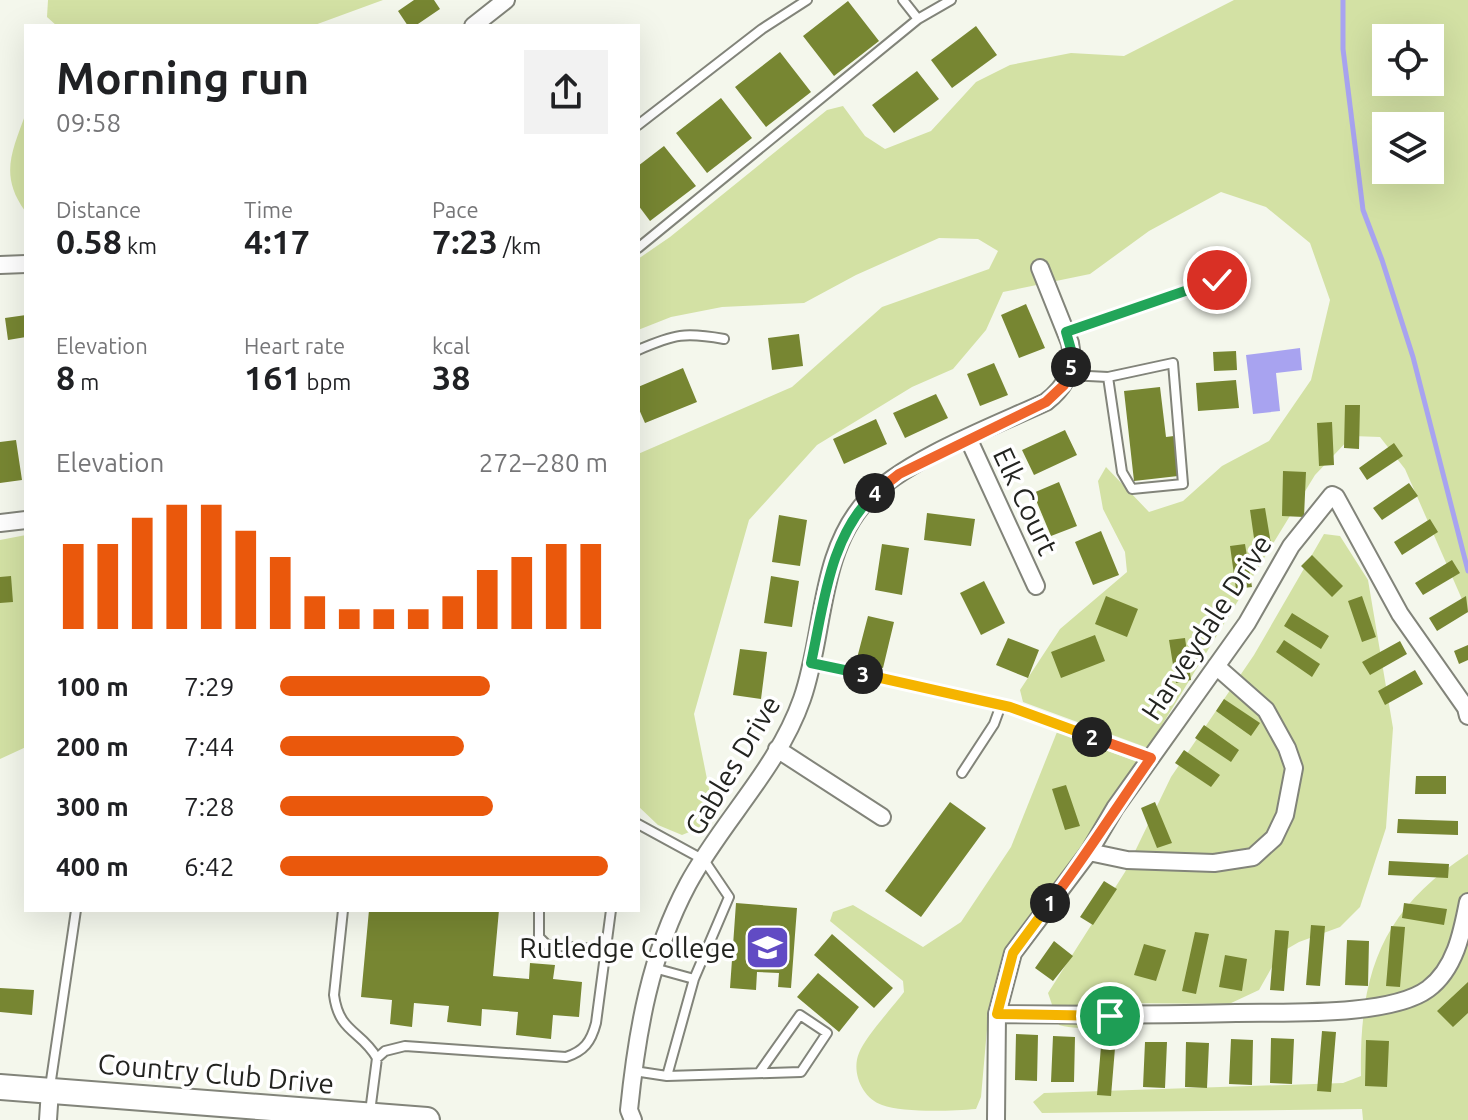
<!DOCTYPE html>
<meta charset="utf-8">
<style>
body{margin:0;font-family:Ubuntu,sans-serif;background:#f2f2f2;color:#202124;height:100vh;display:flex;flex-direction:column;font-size:30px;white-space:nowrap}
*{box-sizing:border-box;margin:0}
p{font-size:26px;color:#757577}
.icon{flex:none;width:44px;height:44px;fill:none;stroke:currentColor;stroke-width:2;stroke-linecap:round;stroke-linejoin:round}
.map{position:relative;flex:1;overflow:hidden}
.details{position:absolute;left:24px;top:24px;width:616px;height:888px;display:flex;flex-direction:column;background:#fff;border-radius:0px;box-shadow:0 8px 32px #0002}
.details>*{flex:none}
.buttons{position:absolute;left:1372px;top:24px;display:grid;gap:16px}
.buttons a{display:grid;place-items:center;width:72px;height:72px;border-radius:0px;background:#fff;box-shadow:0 8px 32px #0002;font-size:40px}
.pin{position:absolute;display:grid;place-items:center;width:68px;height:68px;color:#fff;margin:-34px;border:4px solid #fff;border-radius:50%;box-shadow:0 2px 8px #0007}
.km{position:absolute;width:40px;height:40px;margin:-20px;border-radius:50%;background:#222;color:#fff;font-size:22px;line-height:40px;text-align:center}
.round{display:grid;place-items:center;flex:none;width:84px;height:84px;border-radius:0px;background:#f2f2f2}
.headline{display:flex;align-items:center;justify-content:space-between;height:136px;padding:0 32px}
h1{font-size:44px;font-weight:600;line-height:60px}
.metrics{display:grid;grid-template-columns:repeat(3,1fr);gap:12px;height:136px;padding:8px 32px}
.metrics div{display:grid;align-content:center}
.metrics b{font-size:34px;font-weight:600}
.metrics small{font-size:22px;font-weight:400}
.metrics p{font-size:22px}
.chart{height:224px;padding:16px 32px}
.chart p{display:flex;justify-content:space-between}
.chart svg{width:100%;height:144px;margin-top:8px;stroke:#ea580c;stroke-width:6}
ul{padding:0 32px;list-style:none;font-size:26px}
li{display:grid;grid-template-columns:128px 96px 1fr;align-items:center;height:60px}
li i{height:20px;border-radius:10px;background:#ea580c}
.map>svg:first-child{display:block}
.green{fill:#d3e1a4;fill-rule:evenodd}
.water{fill:#a8a3f0}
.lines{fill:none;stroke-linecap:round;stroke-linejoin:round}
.stream{stroke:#a8a3f0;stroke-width:5}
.building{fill:#778632}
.service-casing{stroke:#82847a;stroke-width:12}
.minor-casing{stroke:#82847a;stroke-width:20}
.primary-casing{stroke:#82847a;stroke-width:28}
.service{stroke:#fff;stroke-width:8}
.minor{stroke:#fff;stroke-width:16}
.primary{stroke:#fff;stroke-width:24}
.split-1-casing{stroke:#fff;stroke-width:16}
.split-2-casing{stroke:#fff;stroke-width:16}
.split-3-casing{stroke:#fff;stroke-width:16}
.split-4-casing{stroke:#fff;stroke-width:16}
.split-5-casing{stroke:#fff;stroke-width:16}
.split-6-casing{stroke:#fff;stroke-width:16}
.split-1{stroke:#f5b400;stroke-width:10}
.split-2{stroke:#f0652b;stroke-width:10}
.split-3{stroke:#f5b400;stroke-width:10}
.split-4{stroke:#22a559;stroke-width:10}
.split-5{stroke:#f0652b;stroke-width:10}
.split-6{stroke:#22a559;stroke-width:10}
.labels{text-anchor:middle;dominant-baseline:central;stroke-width:7;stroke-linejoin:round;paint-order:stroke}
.street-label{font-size:28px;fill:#232420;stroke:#fff}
.poi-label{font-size:28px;fill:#232420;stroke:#fff;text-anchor:end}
</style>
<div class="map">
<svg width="1468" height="1120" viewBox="0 0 1468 1120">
<rect width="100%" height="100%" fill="#f4f7ec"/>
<path class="green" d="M48 0H383L312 26H57L47 17Z
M1234 0H1468V613L1405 469 1380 437 1352 436 1315 475 1148 748 1023 702 1020 690 1060 629 1127 572 1125 552 1103 509 1098 481 1106 467 1149 512 1183 501 1222 466 1269 441 1311 380 1330 300 1310 243 1266 207 1221 192 1149 231 1090 274 1003 292 986 330 953 369 912 387 817 445 749 520 694 714 712 804 699 828 682 835 658 825 638 806V454L792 387 882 307 989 269 998 251 978 239 939 238 856 275 804 303 722 307 671 317 638 330V259L670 237 827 110 843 106 865 136 885 149 931 131 976 82 1010 65 1071 53 1124 56ZM1386 38H1430V82H1386ZM1386 126H1430V170H1386Z
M26 113V211H25C0 176 11 153 26 113Z
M1324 534 1340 536 1368 580 1393 728 1386 828 1360 907 1340 927 1299 942 1280 953 1259 990 1229 1004 1119 1003C1097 1022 1090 1033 1059 1025L1048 993 1125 872 1171 777 1254 655Z
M26 535V747L0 759V540Z
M1057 732 1140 763 1095 824 1083 852 1005 951 988 1018 981 1097 976 1109C952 1111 903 1113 882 1105 862 1098 851 1072 859 1053 866 1036 892 1008 904 992L903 981 830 921 833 912 853 905 923 947 961 922 1011 847Z
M1468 854V1120H1363L1362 1109 1042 1113 1033 1102 1044 1093 1343 1083 1361 1076C1359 975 1381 910 1468 854Z"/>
<path class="water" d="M1300 348 1302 370 1276 373 1280 411 1253 414 1246 355Z"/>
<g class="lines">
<path class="stream" d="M1343 0V49L1363 210 1382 260 1413 357 1468 571"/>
</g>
<path class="building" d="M414 0H434L440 9 415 26H408L398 11Z
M848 1 879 41 834 76 803 36Z
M976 26 997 55 952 88 931 60Z
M780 52 811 92 766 127 735 87Z
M917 71 939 99 894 133 872 105Z
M721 98 752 138 707 173 676 133Z
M664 146 696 186 650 221 638 205V166Z
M1026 304 1045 348 1019 358 1001 315Z
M26 315V337L8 340 5 318Z
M799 334 803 366 772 370 768 338Z
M1236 351 1237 370 1214 371 1213 352Z
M994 363 1008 395 980 406 967 374Z
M683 368 697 402 645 423 638 407V387Z
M1236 380 1239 408 1198 411 1196 383Z
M1160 387 1166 437 1174 436 1178 476 1134 481 1124 391Z
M936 394 948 418 905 438 893 413Z
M1345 405H1360L1359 449 1344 448Z
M876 419 887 444 844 464 833 439Z
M1332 422 1334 465 1319 466 1317 423Z
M1065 430 1077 455 1034 475 1022 450Z
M16 440 22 480 0 483V442Z
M1394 443 1403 456 1367 480 1359 468Z
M1283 471 1306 472 1304 517 1282 516Z
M1059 482 1077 526 1051 536 1033 493Z
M1409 483 1418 496 1382 520 1373 508Z
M1265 508 1272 550 1256 552 1250 510Z
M927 513 975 519 971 546 924 540Z
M779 515 807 520 800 566 772 562Z
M1430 519 1438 532 1402 555 1394 542Z
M1101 531 1119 575 1093 585 1075 542Z
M882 544 909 548 902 595 875 590Z
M1245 544 1252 587 1236 589 1230 546Z
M1312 555 1343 586 1332 597 1301 566Z
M1452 560 1460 573 1423 595 1415 583Z
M11 576 13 602 0 603V577Z
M771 576 799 581 792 627 764 623Z
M984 581 1005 623 981 635 960 593Z
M1106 596 1138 609 1127 637 1095 624Z
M1362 596 1376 637 1362 642 1348 601Z
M1466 596 1468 612 1437 631 1429 618Z
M1292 613 1329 636 1321 649 1284 626Z
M868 616 894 622 883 668 856 662Z
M1095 635 1105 661 1061 678 1051 652Z
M1008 638 1039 650 1028 678 996 665Z
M1185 638 1191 680 1176 683 1169 640Z
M1284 640 1320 664 1312 677 1276 652Z
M1400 641 1407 654 1370 675 1362 662Z
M1468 645V660L1459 664 1454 651Z
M740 649 767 652 761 699 733 695Z
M1415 670 1423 684 1385 705 1378 691Z
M1224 699 1260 723 1251 736 1216 711Z
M1204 725 1239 750 1231 762 1195 738Z
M1184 750 1220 775 1211 787 1175 763Z
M1416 776H1446V794H1415Z
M1066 785 1080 826 1065 830 1052 789Z
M950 802 986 828 921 917 885 891Z
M1155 802 1172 843 1157 848 1141 808Z
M1398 819 1458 821V835L1397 833Z
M1389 861 1449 864 1448 878 1388 875Z
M1104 881 1117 889 1093 925 1080 917Z
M736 903 797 908 791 988 778 987 779 973 757 972 756 990 730 988Z
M1404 903 1447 909 1444 925 1402 918Z
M369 910H499L493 976 529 979 530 963 555 965 553 979 582 982 579 1017 553 1015 551 1039 516 1035 518 1012 482 1009 481 1026 447 1022 449 1006 414 1003 412 1027 390 1024 392 1000 361 997Z
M1311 925 1325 926 1320 986 1306 985Z
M1391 926 1405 927 1400 987 1386 986Z
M1275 930 1289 931 1284 991 1270 990Z
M1195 932 1209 934 1196 994 1182 991Z
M832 934 893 988 874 1008 814 955Z
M1347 940 1369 941 1368 986 1345 985Z
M1054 941 1073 956 1053 981 1035 968Z
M1144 944 1166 950 1156 981 1134 975Z
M1225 955 1247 959 1242 991 1219 987Z
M818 973 859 1007 839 1032 797 997Z
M1468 982V1013L1453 1027 1437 1011Z
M0 988 34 990 32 1015 0 1012Z
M1322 1031 1336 1032 1331 1092 1317 1091Z
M1016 1034 1038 1035 1037 1081 1015 1080Z
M1102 1034 1116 1036 1111 1096 1097 1095Z
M1053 1036 1075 1037 1074 1082H1051Z
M1271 1038 1294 1039 1292 1084 1270 1083Z
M1231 1039 1253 1040 1252 1085 1229 1084Z
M1366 1040 1389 1041 1387 1087 1365 1086Z
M1145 1042H1167L1165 1088 1143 1087Z
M1186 1042 1209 1043 1207 1088 1185 1087Z"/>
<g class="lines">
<defs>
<path id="service" d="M903 0 918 19
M638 125 762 29 807 0
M638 248 918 19 951 0
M1066 332 1217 280
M638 350C675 334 685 332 724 339
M1069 375 1108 377 1173 363 1183 484 1132 489 1122 472 1108 377
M811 663 1010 707 1150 758
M962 773 994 724 1001 705
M638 824 704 860 729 897 694 979 654 968
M343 910 334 995C339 1033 361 1030 377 1058
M539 910V937L547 945 607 950
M634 1071 667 1076 801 1072 827 1033 800 1015 759 1073
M667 1076 694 979
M50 1087 76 910
M370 1112 377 1058 385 1051 405 1046 566 1057C584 1051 591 1042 596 1023L611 910"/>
<path id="minor" d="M473 26 506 0
M0 265 26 264
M968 438 1036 586
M0 523 26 520
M777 749 882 817
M1089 852 1127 860 1214 863 1253 857 1274 838 1285 815 1294 768 1287 748 1266 710 1216 666
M997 1014C1077 1015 1156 1015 1236 1013 1284 1012 1390 1017 1428 989 1455 969 1462 933 1468 902
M48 1120 50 1090
M633 1120 629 1110C637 1031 650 955 688 884 722 821 778 768 802 699 825 634 818 553 867 500 906 459 994 426 1046 402 1067 386 1075 368 1070 343L1040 268
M996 1120 997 1014 1013 953 1089 852 1115 808 1247 623 1291 546 1332 495 1336 497 1400 614 1466 708 1468 716"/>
<path id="primary" d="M0 1087 427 1120"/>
</defs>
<use href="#service" class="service-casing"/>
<use href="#minor" class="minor-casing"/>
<use href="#primary" class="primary-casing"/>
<use href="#service" class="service"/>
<use href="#minor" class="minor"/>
<use href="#primary" class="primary"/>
</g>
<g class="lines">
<defs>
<path id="split-1" d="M1050 903 1013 953 997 1014 1110 1016"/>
<path id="split-2" d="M1050 903C1086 856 1117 806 1151 758L1092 737"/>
<path id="split-3" d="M863 674 1010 707 1092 737"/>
<path id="split-4" d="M863 674 811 663C824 604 829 537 875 493"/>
<path id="split-5" d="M875 493 899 474 1046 402 1064 385 1071 367"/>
<path id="split-6" d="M1071 367 1072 353 1066 332 1217 280"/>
</defs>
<use href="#split-1" class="split-1-casing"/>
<use href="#split-2" class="split-2-casing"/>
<use href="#split-3" class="split-3-casing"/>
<use href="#split-4" class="split-4-casing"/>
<use href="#split-5" class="split-5-casing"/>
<use href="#split-6" class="split-6-casing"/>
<use href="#split-1" class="split-1"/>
<use href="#split-2" class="split-2"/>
<use href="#split-3" class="split-3"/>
<use href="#split-4" class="split-4"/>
<use href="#split-5" class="split-5"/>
<use href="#split-6" class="split-6"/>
</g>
<defs>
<symbol id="school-square" viewBox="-11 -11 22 22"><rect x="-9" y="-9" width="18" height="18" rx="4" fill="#614bc4" stroke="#fff"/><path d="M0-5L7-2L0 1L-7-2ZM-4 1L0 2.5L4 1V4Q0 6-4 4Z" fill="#fff"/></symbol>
</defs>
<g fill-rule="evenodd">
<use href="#school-square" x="742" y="922" width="51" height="51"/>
</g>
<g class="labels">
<g class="street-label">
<text transform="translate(1026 501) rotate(65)">Elk Court</text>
<text transform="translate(1206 627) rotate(-57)">Harveydale Drive</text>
<text transform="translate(732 765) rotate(-59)">Gables Drive</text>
<text transform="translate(216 1073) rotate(5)">Country Club Drive</text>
</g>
<g class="poi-label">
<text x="736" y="947">Rutledge College</text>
</g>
</g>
</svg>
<div class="buttons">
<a><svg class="icon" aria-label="locate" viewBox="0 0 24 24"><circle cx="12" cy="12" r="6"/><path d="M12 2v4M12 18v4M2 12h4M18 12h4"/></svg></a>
<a><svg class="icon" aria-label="layers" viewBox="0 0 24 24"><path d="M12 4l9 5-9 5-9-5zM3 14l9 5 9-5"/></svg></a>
</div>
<div class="pin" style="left:1110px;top:1016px;background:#1e9e55"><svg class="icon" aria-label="arrive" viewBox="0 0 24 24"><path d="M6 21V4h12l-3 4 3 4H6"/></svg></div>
<div class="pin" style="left:1217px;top:280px;background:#d93025"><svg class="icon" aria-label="check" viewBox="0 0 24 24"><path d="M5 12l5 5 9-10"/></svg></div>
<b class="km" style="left:1050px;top:903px">1</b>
<b class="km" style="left:1092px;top:737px">2</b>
<b class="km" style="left:863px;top:674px">3</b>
<b class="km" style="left:875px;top:493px">4</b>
<b class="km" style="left:1071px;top:367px">5</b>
<section class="details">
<div class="headline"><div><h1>Morning run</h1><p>09:58</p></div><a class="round"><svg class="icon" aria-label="share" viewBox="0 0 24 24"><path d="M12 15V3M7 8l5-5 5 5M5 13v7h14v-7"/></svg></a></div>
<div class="metrics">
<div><p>Distance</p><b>0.58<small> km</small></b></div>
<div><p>Time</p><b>4:17</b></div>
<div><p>Pace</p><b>7:23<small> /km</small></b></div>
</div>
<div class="metrics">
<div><p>Elevation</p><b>8<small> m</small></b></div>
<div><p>Heart rate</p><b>161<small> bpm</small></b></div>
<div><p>kcal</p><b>38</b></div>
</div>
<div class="chart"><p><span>Elevation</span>272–280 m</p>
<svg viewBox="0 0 160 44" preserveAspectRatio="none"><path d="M5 44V18M15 44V18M25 44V10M35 44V6M45 44V6M55 44V14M65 44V22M75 44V34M85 44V38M95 44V38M105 44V38M115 44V34M125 44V26M135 44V22M145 44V18M155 44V18"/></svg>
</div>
<ul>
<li><b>100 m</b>7:29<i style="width:64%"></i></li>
<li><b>200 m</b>7:44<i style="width:56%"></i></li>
<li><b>300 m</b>7:28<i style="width:65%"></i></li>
<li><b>400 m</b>6:42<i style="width:100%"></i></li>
</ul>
</section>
</div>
